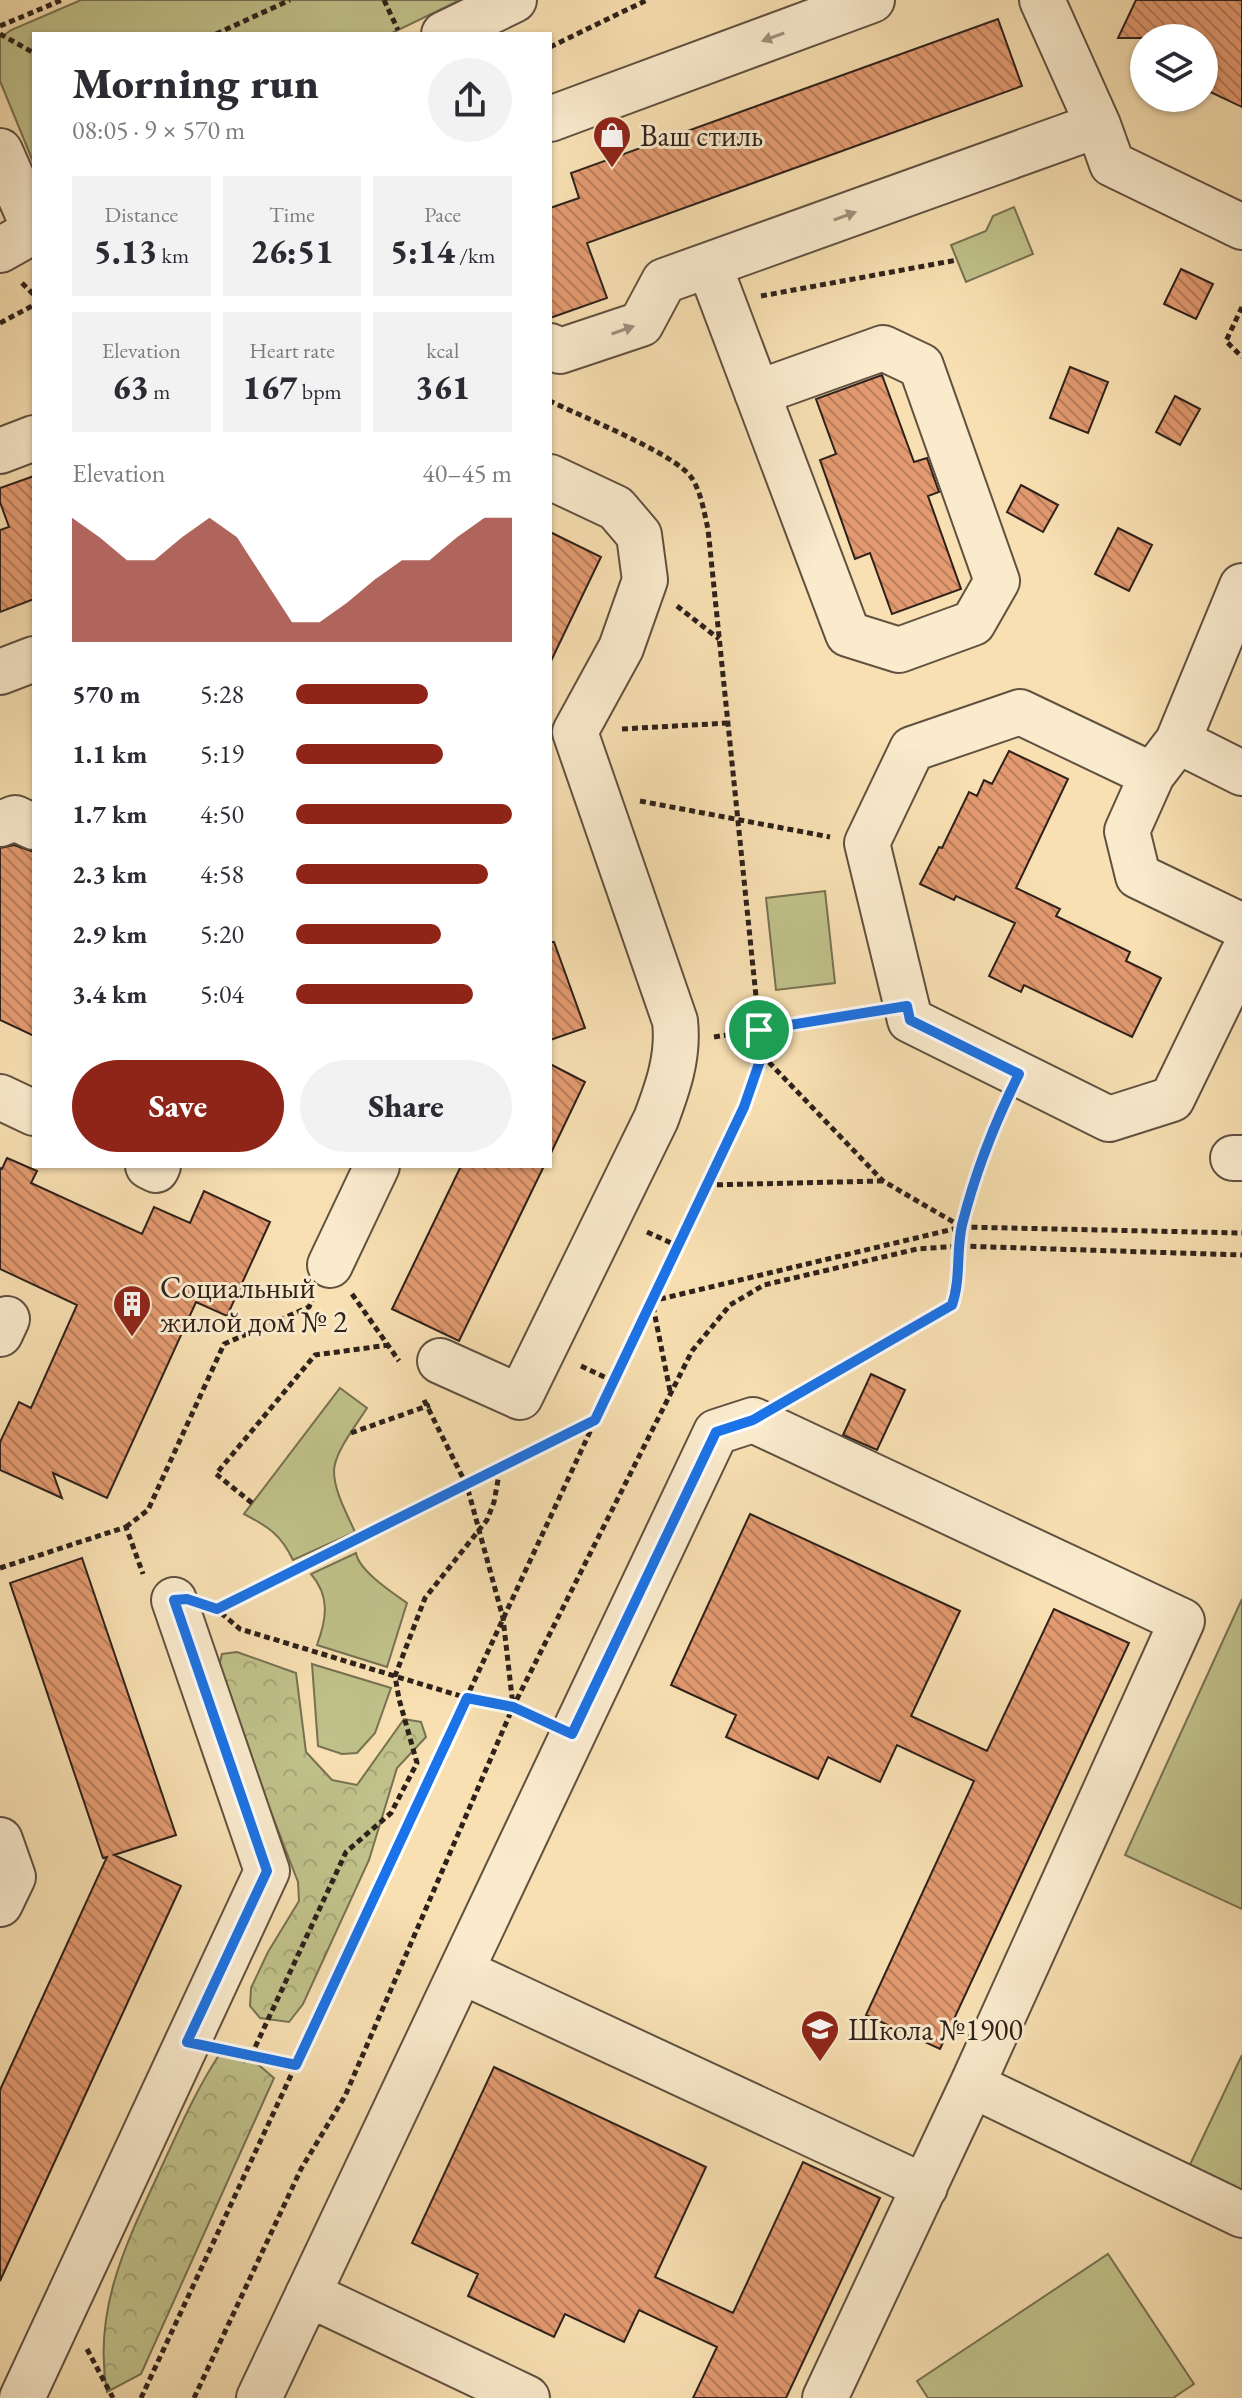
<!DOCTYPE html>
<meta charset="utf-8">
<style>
body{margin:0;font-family:"EB Garamond",serif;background:#f2f2f3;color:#2b2b33;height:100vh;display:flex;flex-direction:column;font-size:30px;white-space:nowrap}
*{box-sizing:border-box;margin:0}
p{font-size:26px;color:#7c7c81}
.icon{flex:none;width:44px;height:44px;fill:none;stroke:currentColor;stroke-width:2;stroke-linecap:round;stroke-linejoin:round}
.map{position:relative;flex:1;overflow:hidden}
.details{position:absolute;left:32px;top:32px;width:520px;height:1136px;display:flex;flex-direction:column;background:#fff;border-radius:0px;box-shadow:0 2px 6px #0004}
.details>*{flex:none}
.tools{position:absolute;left:1130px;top:24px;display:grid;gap:16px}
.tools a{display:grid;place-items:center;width:88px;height:88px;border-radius:50%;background:#fff;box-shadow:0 2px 6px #0004;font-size:40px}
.pin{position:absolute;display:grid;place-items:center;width:68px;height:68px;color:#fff;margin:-34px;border:4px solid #fff;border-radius:50%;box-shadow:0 2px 8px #0007}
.round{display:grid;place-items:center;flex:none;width:84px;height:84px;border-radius:42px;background:#f2f2f3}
.headline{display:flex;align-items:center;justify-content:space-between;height:136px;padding:0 40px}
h1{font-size:44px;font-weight:800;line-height:60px}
.stats{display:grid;grid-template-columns:repeat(3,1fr);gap:12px;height:136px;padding:8px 40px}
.stats div{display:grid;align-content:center;border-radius:0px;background:#f2f2f3;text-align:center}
.stats b{font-size:34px;font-weight:800}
.stats small{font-size:22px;font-weight:400}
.stats p{font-size:22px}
.chart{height:224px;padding:16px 40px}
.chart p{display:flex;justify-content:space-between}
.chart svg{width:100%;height:144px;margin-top:8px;fill:#8f2418;opacity:.7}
.button{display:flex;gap:16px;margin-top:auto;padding:16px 40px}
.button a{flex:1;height:92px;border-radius:48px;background:#8f2418;color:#fff;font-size:32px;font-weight:800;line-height:92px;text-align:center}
.button a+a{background:#f2f2f3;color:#2b2b33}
ul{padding:0 40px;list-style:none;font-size:26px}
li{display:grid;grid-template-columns:128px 96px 1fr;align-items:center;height:60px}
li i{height:20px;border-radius:10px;background:#8f2418}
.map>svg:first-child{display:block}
.forest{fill:url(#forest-crowns);stroke:#777152;stroke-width:2}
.park{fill:#c0c18a;stroke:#777152;stroke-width:2}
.building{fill:url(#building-back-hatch);stroke:#2e211b;stroke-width:2}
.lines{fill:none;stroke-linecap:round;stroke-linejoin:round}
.minor-casing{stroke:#605141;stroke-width:48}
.path{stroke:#2e211b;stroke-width:5;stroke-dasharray:6 4;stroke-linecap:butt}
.minor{stroke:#faebcd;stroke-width:44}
.oneway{fill:#9e907d}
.route-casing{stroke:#fff;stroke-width:16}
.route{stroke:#1a73e8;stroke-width:10}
.labels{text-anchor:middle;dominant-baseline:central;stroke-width:6;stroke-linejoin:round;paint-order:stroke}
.poi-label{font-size:30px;fill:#2e211b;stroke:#faebcd;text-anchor:start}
</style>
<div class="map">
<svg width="1242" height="2398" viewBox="0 0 1242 2398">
<defs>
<pattern id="forest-crowns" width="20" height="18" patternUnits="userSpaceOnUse" patternTransform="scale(2)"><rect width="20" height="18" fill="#c0c18a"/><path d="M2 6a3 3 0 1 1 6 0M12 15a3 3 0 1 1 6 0" fill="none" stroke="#a5a676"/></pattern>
<pattern id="building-back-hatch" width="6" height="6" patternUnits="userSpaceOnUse" patternTransform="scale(2)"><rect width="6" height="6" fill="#e39a70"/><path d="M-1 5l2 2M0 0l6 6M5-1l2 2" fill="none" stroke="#b87d5b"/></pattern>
</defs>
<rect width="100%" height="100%" fill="#f8e0b2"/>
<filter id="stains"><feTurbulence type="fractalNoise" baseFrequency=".0025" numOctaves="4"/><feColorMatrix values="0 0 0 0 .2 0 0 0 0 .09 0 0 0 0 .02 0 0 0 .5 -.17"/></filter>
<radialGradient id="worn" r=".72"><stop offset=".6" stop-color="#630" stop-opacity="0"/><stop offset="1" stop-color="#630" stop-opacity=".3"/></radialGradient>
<path class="forest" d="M237 1652 296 1673 306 1752 332 1780 357 1785 404 1719 421 1722 426 1737 397 1768 369 1860 303 2004 289 2022 260 2018 250 2006 251 1988 268 1952 299 1901 298 1882 217 1673 222 1654Z
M221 2052 254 2061 274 2078 141 2374 107 2392C92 2308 128 2240 162 2166 180 2127 197 2088 221 2052Z"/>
<path class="park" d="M81 0H460L390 34H34V164L0 81V38L11 30Z
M1014 207 1033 254 966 282 951 245 986 231 993 216Z
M825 891 835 983 776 990 766 898Z
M340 1388 367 1408C357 1424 334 1453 334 1471 334 1491 347 1514 355 1532L293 1560C281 1535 269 1527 244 1514Z
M356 1553C359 1571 393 1593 407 1603L387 1667 317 1645C327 1618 330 1596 311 1574Z
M1242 1599V1909L1125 1855Z
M312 1664 391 1688 375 1733 357 1753 342 1754 318 1746Z
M1242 2055V2202L1185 2175Z
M1108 2254 1194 2384 1173 2398H928L917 2381Z"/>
<path class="building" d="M1136 0H1242V107L1204 89V38H1118Z
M998 19 1022 86 587 243 607 298 550 318V208L579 198 571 173Z
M1181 269 1213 284 1196 319 1164 304Z
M1070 367 1108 382 1088 433 1050 418Z
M882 375 914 462 927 458 939 492 928 496 961 589 892 614 870 553 855 559 820 460 836 454 816 399Z
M1175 396 1200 409 1180 445 1156 432Z
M34 476V599L0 612V530L9 527 0 502V488Z
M1021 485 1058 505 1043 532 1007 512Z
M1118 528 1152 545 1129 591 1095 574Z
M550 532 601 557 550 663Z
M1009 751 1068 779 1016 888 1060 909 1056 916 1130 952 1126 961 1161 978 1132 1037 1024 985 1021 992 989 976 1015 923 956 896 954 900 920 884 939 847 942 848 969 792 977 796 984 780 992 784Z
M14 845 34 852V1036L0 1020V848Z
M550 942H554L585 1028 550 1040Z
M550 1064 585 1082 550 1155Z
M7 1158 37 1171 31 1183 142 1234 154 1207 190 1223 204 1191 270 1222 227 1316 196 1302 107 1498 53 1473 62 1498 0 1470V1442L19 1402 31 1408 77 1305 0 1269V1168L2 1169Z
M461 1166H544L459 1341 392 1309Z
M871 1374 905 1390 877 1450 843 1435Z
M750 1514 960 1611 911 1716 987 1751 1054 1609 1129 1643 940 2049 866 2015 974 1781 897 1745 880 1782 828 1757 818 1779 726 1737 736 1715 671 1685Z
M82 1558 176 1835 114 1855 181 1886 0 2281V2090L107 1857 103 1858 10 1583Z
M494 2067 706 2167 655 2277 733 2313 803 2162 880 2198 786 2398H693L717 2347 639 2310 624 2342 565 2314 554 2337 468 2296 478 2274 412 2243Z"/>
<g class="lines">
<defs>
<path id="minor" d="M1042 0 1098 125 1112 164 1242 227
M444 34 514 0
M550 119 872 0
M0 151 34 228
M0 250 34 231
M709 265 848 634 899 650 973 623 997 581 921 366 883 348 757 393
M550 346 560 351 641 324 664 281 1098 125
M0 451 34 438
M1242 586 1178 741 1242 773
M0 672 34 659
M1178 741 1152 775 1127 831 1138 876 1242 926
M1152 775 1020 712 912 749 867 843 910 1020 1109 1119 1172 1099 1242 955
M0 824 15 818 34 827
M0 1097 34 1113
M1233 1158H1242
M148 1166 156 1170 158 1166
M330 1265 377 1166
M0 1334 7 1319
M440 1361 520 1397 656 1119C668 1087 679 1056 675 1021L575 732 621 648 645 580 639 535 616 508 550 477
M0 1840 13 1877 0 1904
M461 1971 925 2187
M972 2085 1242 2215
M308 2294 527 2398
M22 2398 267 1871 174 1600
M259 2398 716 1432 753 1420 1182 1621 972 2085 825 2398"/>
</defs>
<use href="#minor" class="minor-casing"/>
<path class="path" d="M384 0 398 30
M0 26 62 0
M0 34 34 53
M216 34 290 0
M550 47 647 0
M22 283 34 295
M761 296 957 260
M1242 307 1226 341 1242 357
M0 323 34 305
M677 606 719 639
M622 729 728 723
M640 801 830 837
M714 1037 866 1013
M762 1055 883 1181 962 1227
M707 1185 882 1181
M647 1232 678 1246
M352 1294 399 1361
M581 1366 613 1381
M670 1391 652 1301 962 1227 1242 1233
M796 1396 952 1305 956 1294 962 1227 1000 1111
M424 1400 467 1486 503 1618 513 1706
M351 1433 430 1405
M252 1503 216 1474 315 1355 389 1345
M126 1527 148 1510 224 1344 309 1307 313 1298
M0 1568 126 1527 143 1574
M217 1609 595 1421
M221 1613 240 1629 467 1698 513 1707 536 1718
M226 2051 296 2065
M251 2056 346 1852 391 1813 417 1763 399 1699 395 1676 425 1598 487 1520 494 1502 500 1469
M87 2349 113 2398
M141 2398 628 1350 744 1107 762 1055 708 529C704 512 701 491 691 477 674 453 580 416 550 401
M194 2398 301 2169 345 2096 513 1707 692 1351 730 1305 764 1285 917 1249 960 1246 1242 1255"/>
<use href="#minor" class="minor"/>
</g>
<defs><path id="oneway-solid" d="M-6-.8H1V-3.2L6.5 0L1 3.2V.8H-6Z" transform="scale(2)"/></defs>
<g class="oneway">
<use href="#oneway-solid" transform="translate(773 37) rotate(160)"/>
<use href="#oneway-solid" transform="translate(845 216) rotate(-20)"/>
<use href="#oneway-solid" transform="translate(623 330) rotate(-19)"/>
</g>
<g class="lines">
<defs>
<path id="route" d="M907 1006 910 1020 1019 1074C995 1122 975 1173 962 1225 956 1251 961 1279 952 1305L753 1420 716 1432 572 1734 513 1707 467 1698 296 2065 187 2042 267 1871 174 1600 187 1599 217 1609 595 1420 744 1107 762 1055 759 1030Z"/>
</defs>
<use href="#route" class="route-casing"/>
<use href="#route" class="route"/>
</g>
<defs>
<symbol id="shop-pin" viewBox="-11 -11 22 30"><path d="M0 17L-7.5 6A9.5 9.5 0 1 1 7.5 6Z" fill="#8f2418" stroke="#faebcd"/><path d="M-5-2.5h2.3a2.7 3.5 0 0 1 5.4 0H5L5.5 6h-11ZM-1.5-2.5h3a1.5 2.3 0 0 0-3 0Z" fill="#fff"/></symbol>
<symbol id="building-pin" viewBox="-11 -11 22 30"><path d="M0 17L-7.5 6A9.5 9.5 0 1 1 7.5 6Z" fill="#8f2418" stroke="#faebcd"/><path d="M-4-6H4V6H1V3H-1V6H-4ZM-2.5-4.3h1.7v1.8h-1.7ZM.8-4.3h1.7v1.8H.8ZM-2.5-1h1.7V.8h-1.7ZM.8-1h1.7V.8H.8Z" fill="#fff"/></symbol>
<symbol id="school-pin" viewBox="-11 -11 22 30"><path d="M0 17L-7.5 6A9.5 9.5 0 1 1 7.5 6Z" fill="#8f2418" stroke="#faebcd"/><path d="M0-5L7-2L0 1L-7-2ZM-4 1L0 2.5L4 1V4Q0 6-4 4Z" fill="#fff"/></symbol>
</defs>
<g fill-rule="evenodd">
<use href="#shop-pin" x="590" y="113" width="44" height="60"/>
<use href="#building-pin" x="110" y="1282" width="44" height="60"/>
<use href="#school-pin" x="798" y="2007" width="44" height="60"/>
</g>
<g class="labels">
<g class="poi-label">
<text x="640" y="135">Ваш стиль</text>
<text x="160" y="1287">Социальный<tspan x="160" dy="34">жилой дом № 2</tspan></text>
<text x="848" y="2029">Школа №1900</text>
</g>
</g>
<rect width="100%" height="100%" filter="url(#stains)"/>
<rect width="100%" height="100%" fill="url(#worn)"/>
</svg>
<div class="tools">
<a><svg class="icon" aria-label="layers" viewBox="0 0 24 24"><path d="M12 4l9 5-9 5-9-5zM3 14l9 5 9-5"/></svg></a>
</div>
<div class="pin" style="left:759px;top:1030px;background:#1e9e55"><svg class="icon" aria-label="arrive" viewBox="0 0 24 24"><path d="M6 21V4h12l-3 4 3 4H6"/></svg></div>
<section class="details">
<div class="headline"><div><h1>Morning run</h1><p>08:05 · 9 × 570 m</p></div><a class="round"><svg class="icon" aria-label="share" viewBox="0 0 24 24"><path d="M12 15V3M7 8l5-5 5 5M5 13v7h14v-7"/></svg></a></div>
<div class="stats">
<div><p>Distance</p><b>5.13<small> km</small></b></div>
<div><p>Time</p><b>26:51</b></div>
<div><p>Pace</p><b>5:14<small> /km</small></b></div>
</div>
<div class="stats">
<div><p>Elevation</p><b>63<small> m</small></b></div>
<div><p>Heart rate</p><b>167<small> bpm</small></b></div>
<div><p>kcal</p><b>361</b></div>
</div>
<div class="chart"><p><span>Elevation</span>40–45 m</p>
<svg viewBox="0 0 160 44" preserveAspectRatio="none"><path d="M0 44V6L10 12L20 19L30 19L40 12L50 6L60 12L70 25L80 38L90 38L100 32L110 25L120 19L130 19L140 12L150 6L160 6V44z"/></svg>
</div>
<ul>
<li><b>570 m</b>5:28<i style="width:61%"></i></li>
<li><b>1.1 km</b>5:19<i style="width:68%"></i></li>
<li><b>1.7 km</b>4:50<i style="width:100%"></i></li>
<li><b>2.3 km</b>4:58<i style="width:89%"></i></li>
<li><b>2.9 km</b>5:20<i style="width:67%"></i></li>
<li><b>3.4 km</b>5:04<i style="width:82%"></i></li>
</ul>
<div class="button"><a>Save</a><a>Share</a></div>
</section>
</div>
